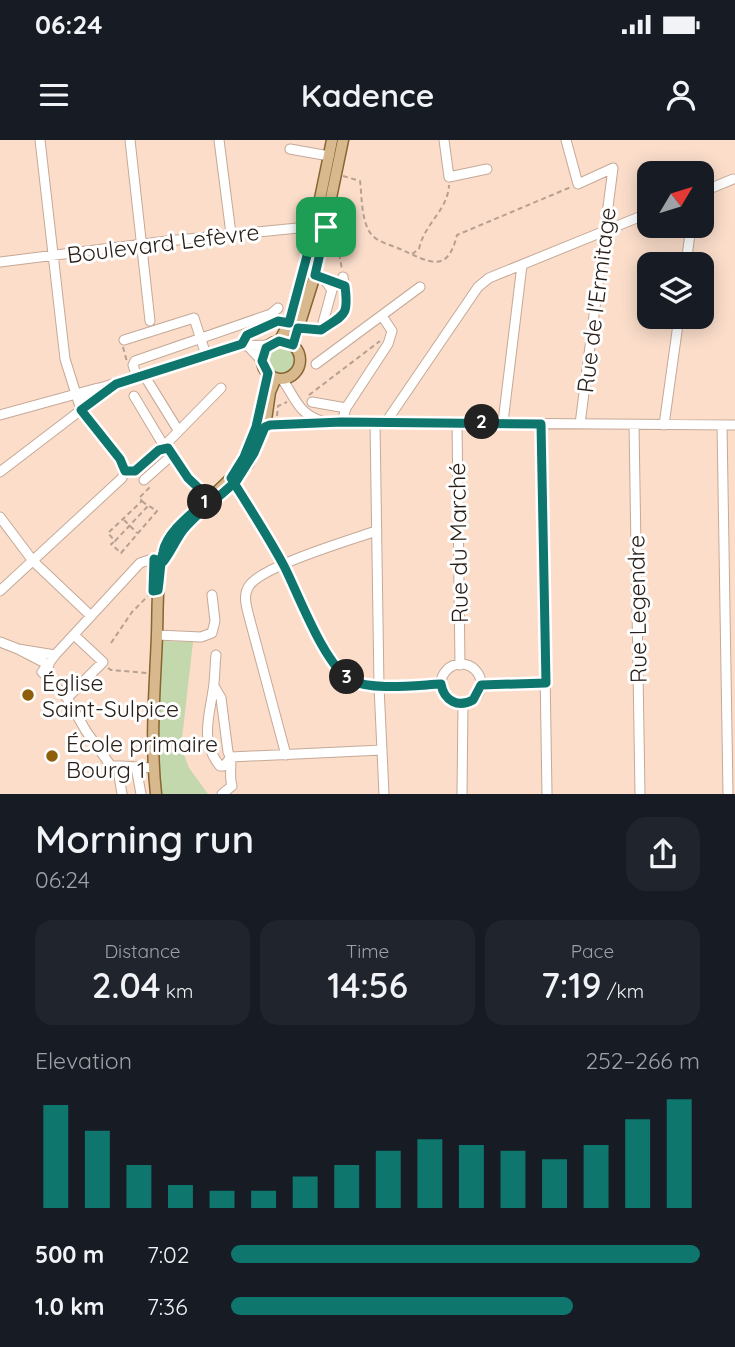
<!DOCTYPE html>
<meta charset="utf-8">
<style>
body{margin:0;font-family:Quicksand,sans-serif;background:#20242c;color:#f1f3f6;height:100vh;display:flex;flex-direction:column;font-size:26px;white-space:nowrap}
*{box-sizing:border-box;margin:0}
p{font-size:23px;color:#9ea1a6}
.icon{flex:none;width:38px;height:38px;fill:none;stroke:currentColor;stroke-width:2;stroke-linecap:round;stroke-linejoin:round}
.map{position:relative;height:654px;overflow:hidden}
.details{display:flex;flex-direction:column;background:#171b24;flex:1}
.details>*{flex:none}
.needle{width:46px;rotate:52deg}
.tools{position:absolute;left:637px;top:21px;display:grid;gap:14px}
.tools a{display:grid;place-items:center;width:77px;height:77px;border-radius:14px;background:#171b24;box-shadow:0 4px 18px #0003;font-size:35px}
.pin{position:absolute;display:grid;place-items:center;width:60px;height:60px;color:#fff;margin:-30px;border-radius:14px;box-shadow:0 4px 10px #0006}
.km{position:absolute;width:35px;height:35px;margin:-18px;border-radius:50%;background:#222;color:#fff;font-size:19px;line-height:35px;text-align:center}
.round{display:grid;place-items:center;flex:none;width:74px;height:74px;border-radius:21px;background:#20242c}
.summary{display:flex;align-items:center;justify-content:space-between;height:119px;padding:0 35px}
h1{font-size:38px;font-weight:600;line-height:52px}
.stats{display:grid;grid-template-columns:repeat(3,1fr);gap:10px;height:119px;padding:7px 35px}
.stats div{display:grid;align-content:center;border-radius:18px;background:#20242c;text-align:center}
.stats b{font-size:35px;font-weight:600}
.stats small{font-size:19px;font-weight:400}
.stats p{font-size:19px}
.chart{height:196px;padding:14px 35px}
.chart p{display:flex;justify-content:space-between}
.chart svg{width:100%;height:126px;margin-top:7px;stroke:#0f766e;stroke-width:6}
ul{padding:0 35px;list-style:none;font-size:23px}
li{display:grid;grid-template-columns:112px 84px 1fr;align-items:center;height:52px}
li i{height:18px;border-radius:9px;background:#0f766e}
.status{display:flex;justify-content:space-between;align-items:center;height:49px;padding:0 35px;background:#171b24;direction:ltr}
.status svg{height:19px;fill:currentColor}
header{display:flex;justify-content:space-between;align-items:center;height:91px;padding:0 35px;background:#171b24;font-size:32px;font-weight:600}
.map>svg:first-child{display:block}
.green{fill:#c3d8ac}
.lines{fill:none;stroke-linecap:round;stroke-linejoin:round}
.minor-casing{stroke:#c5a997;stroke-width:11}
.major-casing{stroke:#886532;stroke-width:13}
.path{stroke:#b7a091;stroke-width:2;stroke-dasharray:5 3.5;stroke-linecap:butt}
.minor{stroke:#fff;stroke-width:9}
.major{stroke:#d7b98d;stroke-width:10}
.route-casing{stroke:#fff;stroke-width:14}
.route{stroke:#0f766e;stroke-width:9}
.poi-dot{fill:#8f5e0a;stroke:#fff;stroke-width:2.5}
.labels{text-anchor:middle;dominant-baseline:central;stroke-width:6;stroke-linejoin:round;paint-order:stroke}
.street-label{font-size:23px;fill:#281e17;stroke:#fff}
.poi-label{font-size:23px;fill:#281e17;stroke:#fff;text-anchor:start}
</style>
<div class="status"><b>06:24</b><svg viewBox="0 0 49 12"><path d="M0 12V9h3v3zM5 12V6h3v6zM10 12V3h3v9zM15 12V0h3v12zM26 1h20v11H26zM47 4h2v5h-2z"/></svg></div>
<header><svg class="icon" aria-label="menu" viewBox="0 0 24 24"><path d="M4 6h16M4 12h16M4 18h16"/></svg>Kadence<svg class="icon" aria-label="person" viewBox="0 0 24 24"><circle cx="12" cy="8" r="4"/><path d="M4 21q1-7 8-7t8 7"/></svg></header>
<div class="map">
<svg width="735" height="654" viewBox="0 0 735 654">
<rect width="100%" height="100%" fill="#fbddca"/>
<path class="green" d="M268 220a13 13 0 1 1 26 0a13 13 0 1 1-26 0Z
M161 501 193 502 181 607 189 628 208 654H161L155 634Z"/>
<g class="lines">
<defs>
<path id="minor" d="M130 0 150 181
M219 0 231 94
M444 0 449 37 487 29
M566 0 578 44 613 28 580 284
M290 9 329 16
M702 52 733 39
M0 122 167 101 318 86
M686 124 691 86
M298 188 321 190 332 150 324 139 315 135
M321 190C352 168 349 174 343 137
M124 200 194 178 206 215
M247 205 262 221
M316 224 420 147
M144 235 178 290
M137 237 133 225 135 221 271 174 278 168
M282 239C295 257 298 274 322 281
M134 256 164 306 168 308 188 338 212 362
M312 262 346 268
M0 275 98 248
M342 282 346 268 388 204 392 191 382 176
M375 282 379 546 384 654
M386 282 478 147 489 138 649 73
M457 282 460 525
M503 282 522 125
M541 284 547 654
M634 285 640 654
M664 285 679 177
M722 285 728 654
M265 287 270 285 342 282 735 285
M164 306 221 248
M0 332 81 270 83 262 100 248 233 206 269 205
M231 338C248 368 268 396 284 426 298 453 325 527 351 540 372 552 418 545 441 544
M144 340 171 316
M0 377 33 421 91 476
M0 451 122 338 125 331 120 319 81 270 65 219 40 0
M157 495 201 497 212 493 215 481 212 455
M0 502 18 509
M216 515C215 524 215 533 214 543 211 572 198 600 220 626H224L231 617
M441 544a20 20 0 1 1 40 0a20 20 0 1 1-40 0Z
M49 525 18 509 55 515
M481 545 546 543
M214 546 221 558 228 612C234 622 228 634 232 646L222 654
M67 558 103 522 74 495
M286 615 248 473C246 464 243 455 249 446 262 426 351 400 376 391
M231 617 382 610
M121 626H111L86 591 67 558 42 532 55 515 140 423 152 419 163 422
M136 627 141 654
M122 654 119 636 121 626 153 628
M462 654 463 564"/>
<path id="major" d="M279 201C292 181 297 157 303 134 314 90 323 45 332 0
M262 220a19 19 0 1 1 38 0a19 19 0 1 1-38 0Z
M293 205 315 135 343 0
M248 324 265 287 270 252 276 238
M156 654C150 601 155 548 157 495 158 469 156 422 168 401 182 377 209 361 228 341 255 314 260 269 268 233"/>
</defs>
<use href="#minor" class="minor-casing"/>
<use href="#major" class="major-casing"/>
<path class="path" d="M343 36 360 41C362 56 361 81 371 94 377 102 391 105 400 109 428 121 447 136 457 95L571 47
M334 89 342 129
M412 114 419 109C424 84 448 70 449 45
M245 197 247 195 281 182
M123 207 127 222
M309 255 380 201
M277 276 278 266 287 262
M133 331 159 311
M142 361 148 366 115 401 108 393 142 361 139 358 150 347
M124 380 137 393
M114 402 111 404 121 413 157 371 149 366
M173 416 183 396
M111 503 132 472 148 456
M108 528 111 530 147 533"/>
<use href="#minor" class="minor"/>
<use href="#major" class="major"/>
</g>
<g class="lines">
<defs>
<path id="route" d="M326 87 315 86 289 183 278 181 247 195 242 204 116 244 81 270 120 319 125 331H135L159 310 168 308 188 338 209 358C194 372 167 391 163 412 160 424 160 438 158 450L153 451 154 419 163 422C171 412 176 399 184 389 199 371 220 357 237 340L254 313 265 287 270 285 342 282 541 284 546 543 481 545 473 560C458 568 444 561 441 544 418 545 371 551 351 540 325 527 298 453 284 426 269 398 251 370 234 343L231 338 244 317 256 287 268 233 262 221 266 208 279 201 293 205 298 188 321 190C344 174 349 177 345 146L315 135 326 87"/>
</defs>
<use href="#route" class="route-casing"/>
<use href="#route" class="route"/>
</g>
<g class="poi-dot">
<circle cx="28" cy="555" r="7"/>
<circle cx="52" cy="616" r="7"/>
</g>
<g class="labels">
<g class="street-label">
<text transform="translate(163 103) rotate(-7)">Boulevard Lefèvre</text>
<text transform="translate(596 160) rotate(-83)">Rue de l'Ermitage</text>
<text transform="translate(458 403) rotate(-91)">Rue du Marché</text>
<text transform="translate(637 469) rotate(-91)">Rue Legendre</text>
</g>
<g class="poi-label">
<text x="42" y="542">Église<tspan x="42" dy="26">Saint-Sulpice</tspan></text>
<text x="66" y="603">École primaire<tspan x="66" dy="26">Bourg 1</tspan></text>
</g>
</g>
</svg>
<div class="tools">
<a><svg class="needle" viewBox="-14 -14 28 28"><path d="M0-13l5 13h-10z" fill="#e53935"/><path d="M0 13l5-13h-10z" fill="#9ea1a6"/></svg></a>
<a><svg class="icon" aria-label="layers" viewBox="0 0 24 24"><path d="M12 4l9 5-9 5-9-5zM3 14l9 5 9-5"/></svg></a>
</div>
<div class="pin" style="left:326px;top:87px;background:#1e9e55"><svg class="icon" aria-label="arrive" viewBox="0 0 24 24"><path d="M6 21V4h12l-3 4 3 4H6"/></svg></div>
<b class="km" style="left:205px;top:362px">1</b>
<b class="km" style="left:482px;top:282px">2</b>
<b class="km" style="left:347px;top:537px">3</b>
</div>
<section class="details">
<div class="summary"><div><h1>Morning run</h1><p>06:24</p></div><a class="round"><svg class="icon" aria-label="share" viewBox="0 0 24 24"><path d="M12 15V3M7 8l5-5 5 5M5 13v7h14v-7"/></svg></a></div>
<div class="stats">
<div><p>Distance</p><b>2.04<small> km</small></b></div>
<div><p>Time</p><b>14:56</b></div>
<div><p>Pace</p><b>7:19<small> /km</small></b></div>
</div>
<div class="chart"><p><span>Elevation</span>252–266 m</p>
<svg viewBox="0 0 160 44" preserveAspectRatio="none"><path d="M5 44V8M15 44V17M25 44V29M35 44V36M45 44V38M55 44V38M65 44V33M75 44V29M85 44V24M95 44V20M105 44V22M115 44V24M125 44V27M135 44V22M145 44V13M155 44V6"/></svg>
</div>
<ul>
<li><b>500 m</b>7:02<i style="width:100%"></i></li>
<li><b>1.0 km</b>7:36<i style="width:73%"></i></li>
</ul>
</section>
